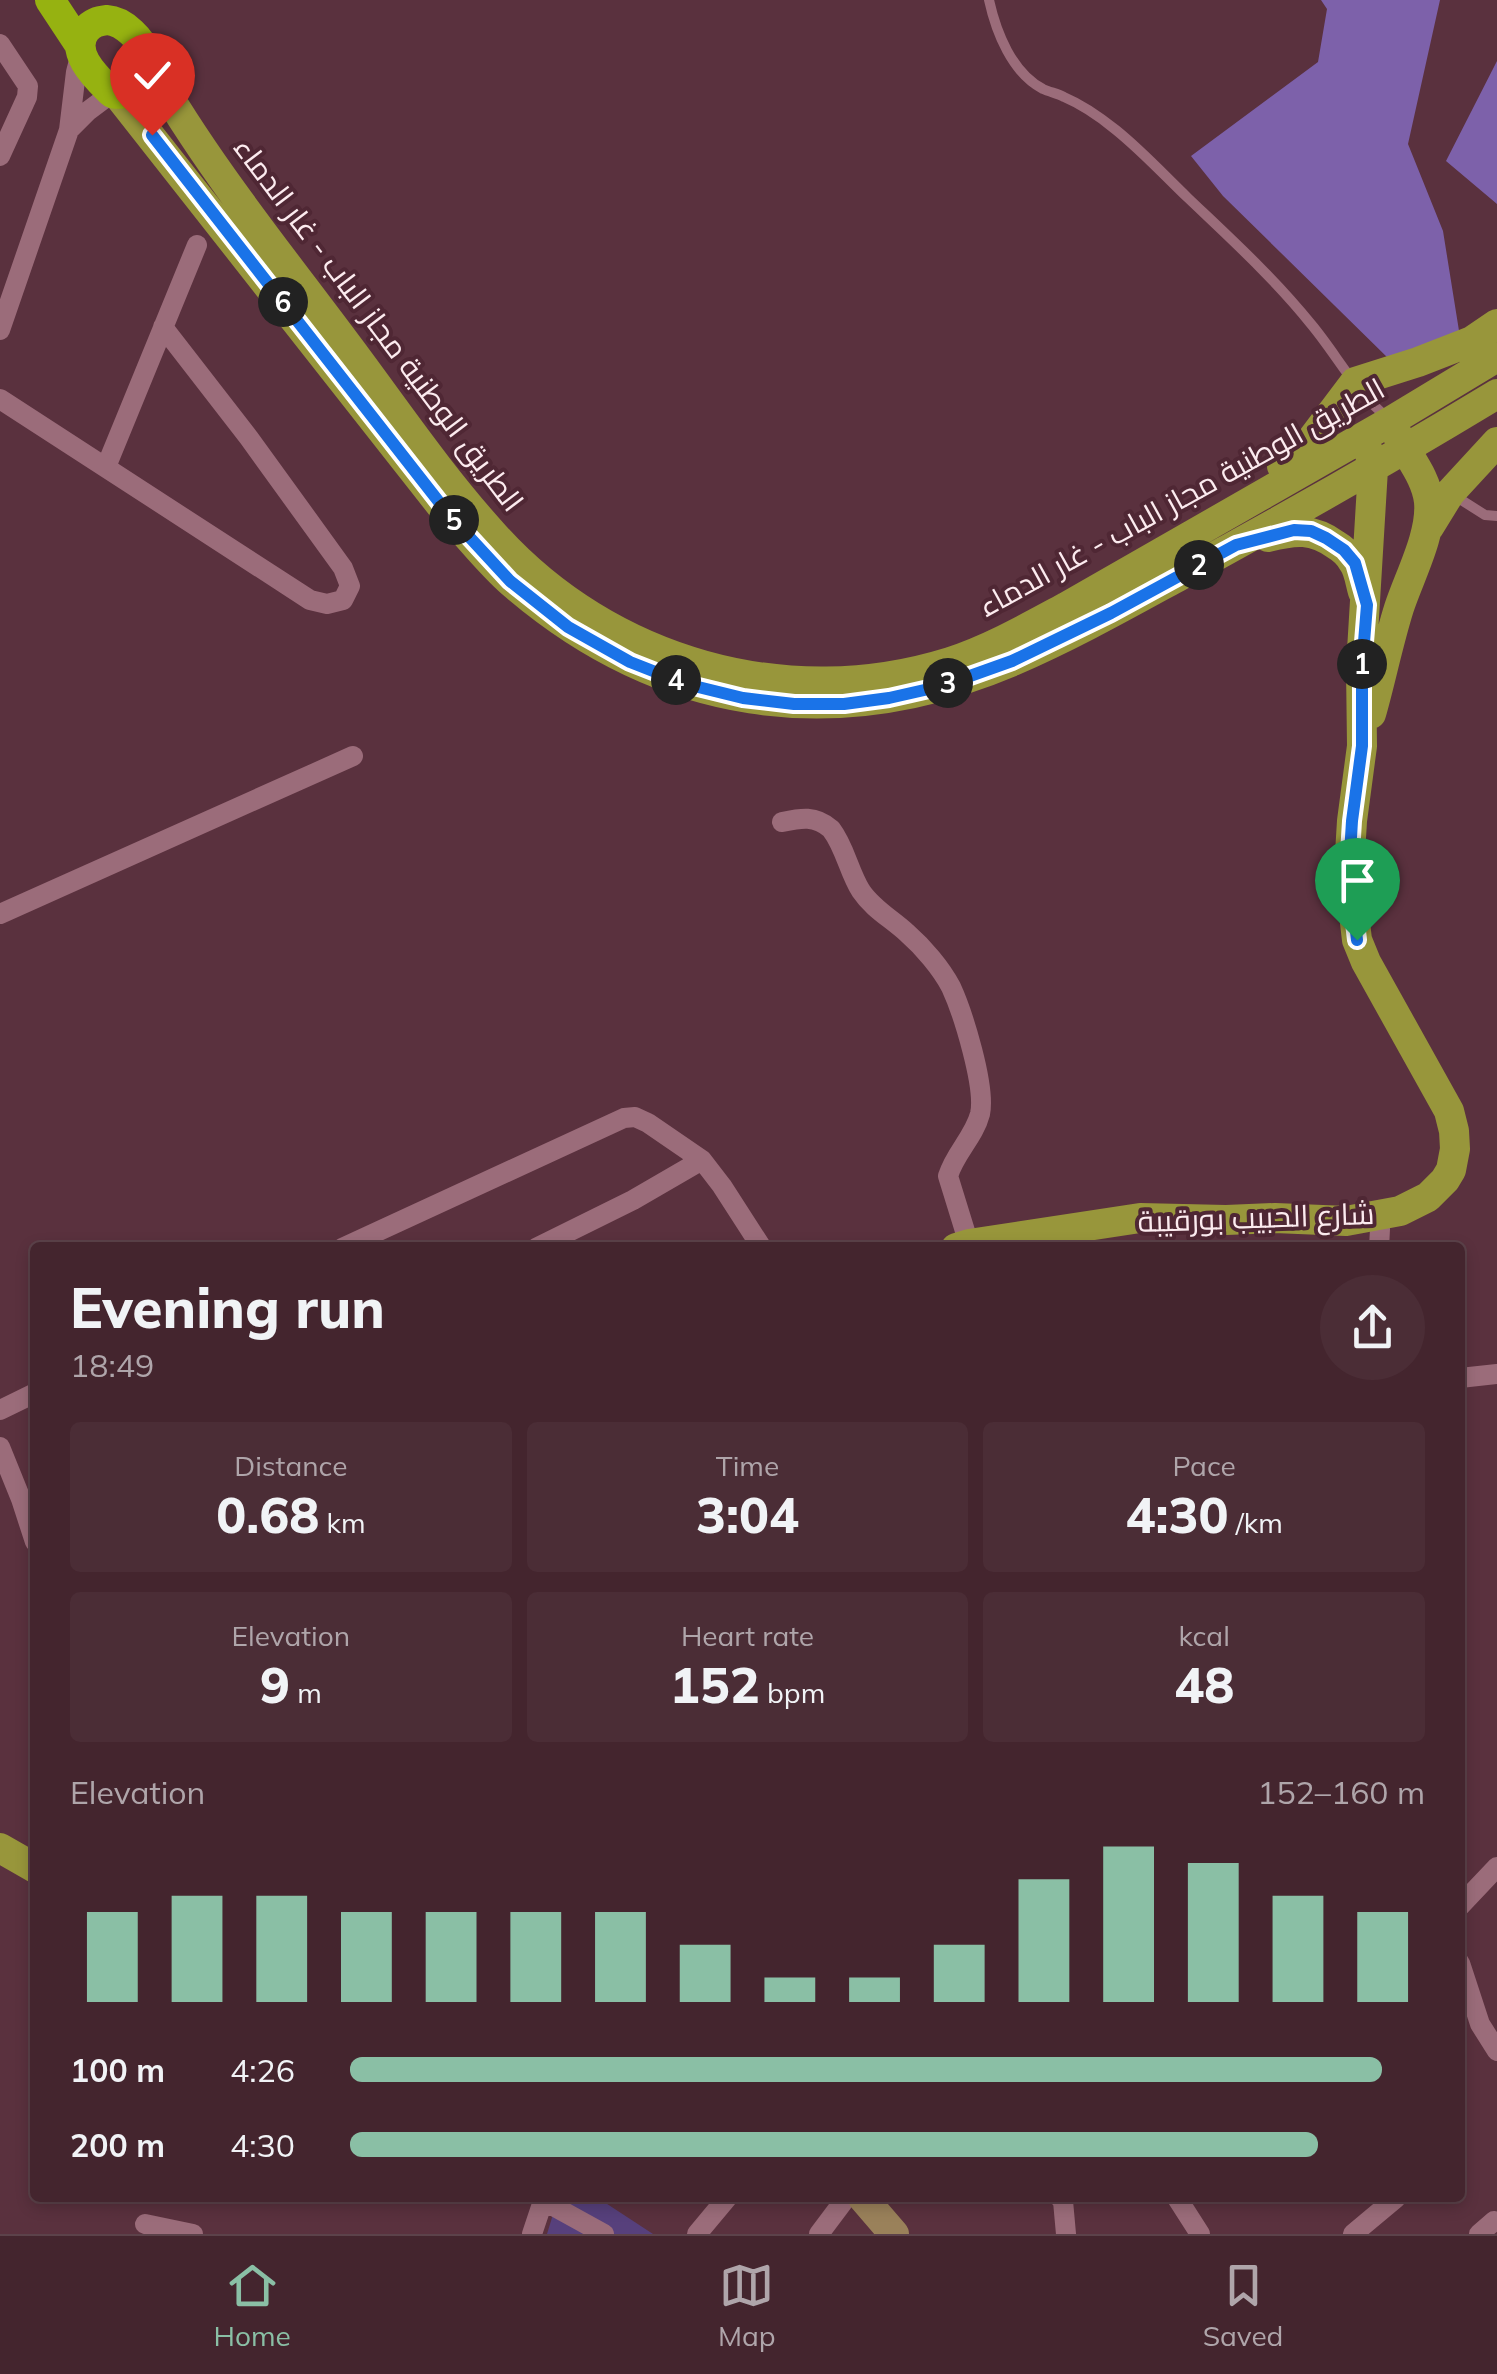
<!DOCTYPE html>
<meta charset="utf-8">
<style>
body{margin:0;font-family:Mulish,Cairo,sans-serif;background:#4b2d36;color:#f1f3f6;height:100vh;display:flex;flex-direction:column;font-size:38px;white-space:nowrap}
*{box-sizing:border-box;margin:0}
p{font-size:32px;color:#afa5aa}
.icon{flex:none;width:55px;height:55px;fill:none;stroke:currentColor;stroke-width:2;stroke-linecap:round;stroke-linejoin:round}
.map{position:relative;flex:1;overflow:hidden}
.drawer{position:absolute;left:30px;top:1242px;width:1435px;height:960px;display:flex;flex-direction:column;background:#44252e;border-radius:10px;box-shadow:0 5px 15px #0003,0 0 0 2px #5c424a}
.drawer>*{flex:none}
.pin{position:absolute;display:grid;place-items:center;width:85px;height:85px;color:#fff;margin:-102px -42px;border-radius:50% 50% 50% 0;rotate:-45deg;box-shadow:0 0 10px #0007}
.pin .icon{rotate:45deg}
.km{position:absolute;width:50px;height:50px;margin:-25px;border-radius:50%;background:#222;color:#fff;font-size:28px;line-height:50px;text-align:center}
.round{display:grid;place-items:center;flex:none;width:105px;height:105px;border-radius:52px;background:#4b2d36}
.summary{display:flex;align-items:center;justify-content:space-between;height:170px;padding:0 40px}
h1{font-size:55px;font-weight:800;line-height:75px}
.metrics{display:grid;grid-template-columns:repeat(3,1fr);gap:15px;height:170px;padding:10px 40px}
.metrics div{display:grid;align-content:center;border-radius:10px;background:#4b2d36;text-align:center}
.metrics b{font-size:50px;font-weight:800}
.metrics small{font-size:28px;font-weight:400}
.metrics p{font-size:28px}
.chart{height:280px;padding:20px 40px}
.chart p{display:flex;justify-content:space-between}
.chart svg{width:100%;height:180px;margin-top:10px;stroke:#8abfa5;stroke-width:6}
ul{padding:0 40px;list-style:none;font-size:32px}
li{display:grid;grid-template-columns:160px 120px 1fr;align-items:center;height:75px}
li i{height:25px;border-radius:12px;background:#8abfa5}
.tabs{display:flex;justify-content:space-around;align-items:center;height:140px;border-top:2px solid #5c424a;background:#44252e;font-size:28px;color:#afa5aa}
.tabs a{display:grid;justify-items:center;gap:5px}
.tabs .selected{color:#8abfa5}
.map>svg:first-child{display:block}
.green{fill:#57407c}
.forest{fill:#7d61aa}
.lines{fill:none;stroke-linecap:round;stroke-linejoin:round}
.lane{stroke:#9b6c7a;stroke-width:10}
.street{stroke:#9b6c7a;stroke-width:20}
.secondary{stroke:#9a815a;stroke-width:30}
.primary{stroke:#98963b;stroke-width:30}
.highway{stroke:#96b211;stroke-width:30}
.route-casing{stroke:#fff;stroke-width:20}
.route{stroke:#1a73e8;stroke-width:12}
.labels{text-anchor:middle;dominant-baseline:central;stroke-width:8;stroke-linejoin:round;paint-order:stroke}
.street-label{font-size:30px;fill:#fcebef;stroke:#4f2734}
</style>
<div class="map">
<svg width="1497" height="2234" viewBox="0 0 1497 2234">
<rect width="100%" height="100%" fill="#5a313e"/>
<path class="green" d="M558 2198H598L653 2234H547Z"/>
<path class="forest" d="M1321 0H1440L1408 144 1443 231 1460 337 1390 360 1223 196 1191 156 1318 62 1327 9Z
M1497 61V204L1446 161Z"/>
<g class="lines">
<path class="lane" d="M989 0C996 32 1012 73 1043 89 1050 92 1058 94 1064 97 1083 105 1100 117 1116 130 1142 151 1164 175 1188 198 1230 238 1274 278 1311 324 1337 355 1356 393 1388 418
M1455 496 1485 515 1497 516"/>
<path class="street" d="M0 44 28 86 27 97 0 156
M69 130 88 111 112 93
M0 330 69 130 76 72 81 53
M0 399 310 600 327 604 343 600 350 586 343 568 249 438 163 327
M106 467 197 245
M782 822C801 818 815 815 831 829 845 847 849 872 861 891 873 909 892 919 907 933 923 947 941 968 951 987 963 1013 986 1087 980 1114 974 1137 955 1153 948 1176L969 1244
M0 914 353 756
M1376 1216 1380 1229 1379 1248
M342 1248 624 1118 635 1117 648 1123 702 1160 722 1186 762 1248
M536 1248 633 1200 702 1160
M1460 1378 1497 1374
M0 1410 35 1393
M0 1447 21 1499 35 1542
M1460 1906 1497 1867
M1460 1963 1480 2024 1497 2051
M1060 2198 1063 2201 1066 2234
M1177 2198 1200 2234
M145 2224 193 2234
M532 2234 542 2204 546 2202 604 2234
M697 2234 727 2198
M819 2234 846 2198
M1353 2234 1396 2198
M1479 2234 1494 2221"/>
<path class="secondary" d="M863 2198 894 2234"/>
<path class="primary" d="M151 67C208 167 282 257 351 350 398 413 442 478 495 536 609 662 786 713 950 662 990 649 1029 627 1066 607L1391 421 1497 357
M118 95 450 517C471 539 490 564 512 583 660 711 834 737 1013 661 1071 636 1126 605 1181 575 1288 517 1393 457 1497 394
M1282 466 1309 443 1355 382 1418 362 1472 341 1497 324
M1429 527 1450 493 1497 442
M1268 537C1295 530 1313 528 1336 545 1343 549 1349 555 1353 562 1359 570 1360 582 1363 592
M1371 714C1381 679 1388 643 1399 608 1409 577 1432 535 1429 502 1426 475 1406 455 1396 432
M956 1248 969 1244 1140 1218 1226 1220 1275 1218 1346 1221 1400 1211 1428 1197 1445 1180 1451 1170 1455 1149 1454 1131 1449 1111 1366 962 1357 940 1349 870 1352 821 1362 746 1361 667 1373 469 1370 454
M0 1848 35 1868"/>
<path class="highway" d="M50 0 79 44
M107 20C124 21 142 40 148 56 158 80 134 98 112 93 97 78 68 52 86 30 92 23 98 21 107 20Z"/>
</g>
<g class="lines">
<defs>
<path id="route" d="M152 135 450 516 510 581 568 627 630 662 686 684 743 698 794 704H844L889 698 942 686 1012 661 1111 613 1236 545 1294 530 1311 531 1326 538 1344 550 1355 563 1367 605 1362 667V746L1352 821 1349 870 1357 940"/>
</defs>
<use href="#route" class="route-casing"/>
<use href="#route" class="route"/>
</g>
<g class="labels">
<g class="street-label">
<text transform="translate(379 324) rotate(53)">الطريق الوطنية مجاز الباب - غار الدماء</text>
<text transform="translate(1181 497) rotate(-29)">الطريق الوطنية مجاز الباب - غار الدماء</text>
<text transform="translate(1256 1217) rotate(-2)">شارع الحبيب بورقيبة</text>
</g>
</g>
</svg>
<div class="pin" style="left:1357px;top:940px;background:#1e9e55"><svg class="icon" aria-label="arrive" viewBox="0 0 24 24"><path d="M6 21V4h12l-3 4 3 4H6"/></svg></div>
<div class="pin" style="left:152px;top:135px;background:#d93025"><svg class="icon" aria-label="check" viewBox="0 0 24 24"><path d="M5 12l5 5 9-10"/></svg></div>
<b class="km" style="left:1362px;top:664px">1</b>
<b class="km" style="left:1199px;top:565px">2</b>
<b class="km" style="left:948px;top:683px">3</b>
<b class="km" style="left:676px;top:680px">4</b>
<b class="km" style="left:454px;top:520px">5</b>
<b class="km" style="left:283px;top:302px">6</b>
<section class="drawer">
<div class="summary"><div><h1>Evening run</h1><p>18:49</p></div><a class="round"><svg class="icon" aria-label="share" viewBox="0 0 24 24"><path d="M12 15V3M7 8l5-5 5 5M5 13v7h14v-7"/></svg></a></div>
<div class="metrics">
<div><p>Distance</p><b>0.68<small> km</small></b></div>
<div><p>Time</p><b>3:04</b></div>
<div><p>Pace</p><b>4:30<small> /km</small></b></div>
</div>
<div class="metrics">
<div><p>Elevation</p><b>9<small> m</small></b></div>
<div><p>Heart rate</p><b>152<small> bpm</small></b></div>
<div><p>kcal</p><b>48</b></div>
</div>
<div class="chart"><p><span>Elevation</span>152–160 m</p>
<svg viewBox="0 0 160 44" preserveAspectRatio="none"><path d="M5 44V22M15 44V18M25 44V18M35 44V22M45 44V22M55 44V22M65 44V22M75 44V30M85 44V38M95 44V38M105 44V30M115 44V14M125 44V6M135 44V10M145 44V18M155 44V22"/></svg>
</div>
<ul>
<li><b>100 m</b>4:26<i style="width:96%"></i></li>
<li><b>200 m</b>4:30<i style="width:90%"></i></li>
</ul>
</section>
</div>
<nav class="tabs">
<a class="selected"><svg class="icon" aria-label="home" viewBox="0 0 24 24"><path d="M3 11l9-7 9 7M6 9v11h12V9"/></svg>Home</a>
<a><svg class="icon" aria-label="map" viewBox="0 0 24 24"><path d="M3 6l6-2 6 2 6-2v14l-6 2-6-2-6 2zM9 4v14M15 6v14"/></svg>Map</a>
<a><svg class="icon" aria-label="saved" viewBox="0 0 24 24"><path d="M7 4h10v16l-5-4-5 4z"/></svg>Saved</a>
</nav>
